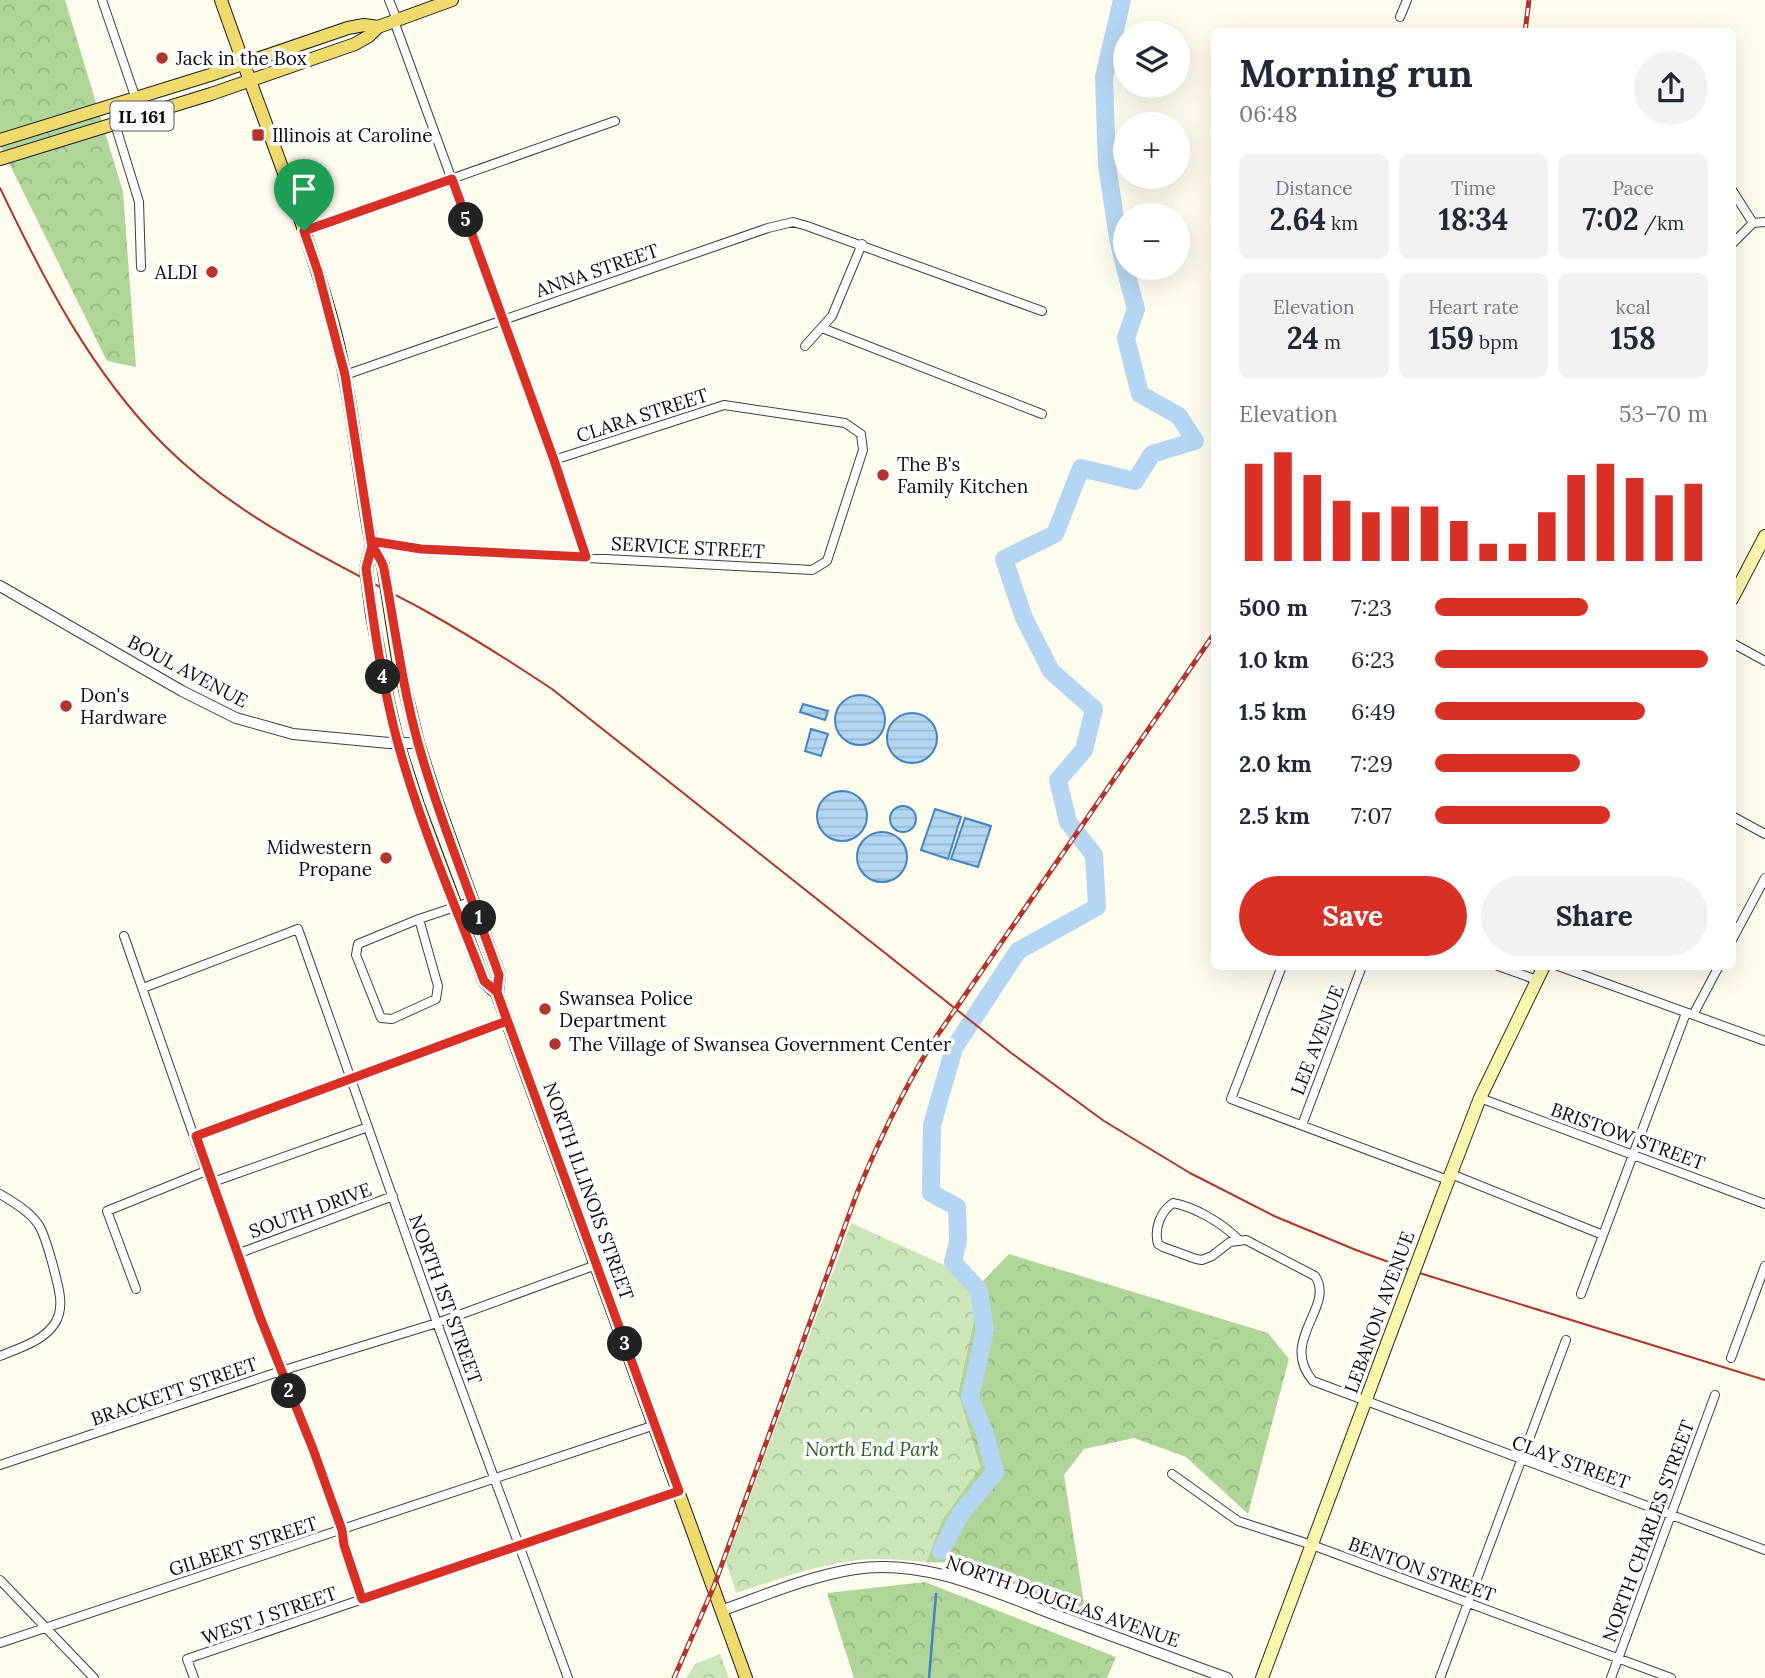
<!DOCTYPE html>
<meta charset="utf-8">
<style>
body{margin:0;font-family:Lora,serif;background:#f2f2f3;color:#1f2937;height:100vh;display:flex;flex-direction:column;font-size:26px;white-space:nowrap}
*{box-sizing:border-box;margin:0}
p{font-size:23px;color:#747a83}
.icon{flex:none;width:38px;height:38px;fill:none;stroke:currentColor;stroke-width:2;stroke-linecap:round;stroke-linejoin:round}
.map{position:relative;flex:1;overflow:hidden}
.side{position:absolute;left:1211px;top:28px;width:525px;height:942px;display:flex;flex-direction:column;background:#fff;border-radius:10px;box-shadow:0 7px 28px #0002}
.side>*{flex:none}
.buttons{position:absolute;left:1113px;top:21px;display:grid;gap:14px}
.buttons a{display:grid;place-items:center;width:77px;height:77px;border-radius:50%;background:#fff;box-shadow:0 7px 28px #0002;font-size:35px}
.pin{position:absolute;display:grid;place-items:center;width:60px;height:60px;color:#fff;margin:-72px -30px;border-radius:50% 50% 50% 0;rotate:-45deg;box-shadow:0 0 7px #0007}
.pin .icon{rotate:45deg}
.km{position:absolute;width:35px;height:35px;margin:-18px;border-radius:50%;background:#222;color:#fff;font-size:19px;line-height:35px;text-align:center}
.round{display:grid;place-items:center;flex:none;width:74px;height:74px;border-radius:37px;background:#f2f2f3}
.head{display:flex;align-items:center;justify-content:space-between;height:119px;padding:0 28px}
h1{font-size:38px;font-weight:700;line-height:52px}
.metrics{display:grid;grid-template-columns:repeat(3,1fr);gap:10px;height:119px;padding:7px 28px}
.metrics div{display:grid;align-content:center;border-radius:10px;background:#f2f2f3;text-align:center}
.metrics b{font-size:30px;font-weight:700}
.metrics small{font-size:19px;font-weight:400}
.metrics p{font-size:19px}
.chart{height:196px;padding:14px 28px}
.chart p{display:flex;justify-content:space-between}
.chart svg{width:100%;height:126px;margin-top:7px;stroke:#d93025;stroke-width:6}
.primary-button{display:flex;gap:14px;margin-top:auto;padding:14px 28px}
.primary-button a{flex:1;height:80px;border-radius:42px;background:#d93025;color:#fff;font-size:28px;font-weight:700;line-height:80px;text-align:center}
.primary-button a+a{background:#f2f2f3;color:#1f2937}
ul{padding:0 28px;list-style:none;font-size:23px}
li{display:grid;grid-template-columns:112px 84px 1fr;align-items:center;height:52px}
li i{height:18px;border-radius:9px;background:#d93025}
.map>svg:first-child{display:block}
.forest{fill:url(#forest-crowns)}
.park{fill:url(#park-crowns)}
.water{fill:url(#water-rules);stroke:#4185c4;stroke-width:2}
.lines{fill:none;stroke-linecap:round;stroke-linejoin:round}
.stream{stroke:#4185c4;stroke-width:2.5}
.river{stroke:#b5d6f2;stroke-width:18}
.minor-casing{stroke:#3f3f3f;stroke-width:10}
.tertiary-casing{stroke:#3f3f3f;stroke-width:12}
.secondary-casing{stroke:#2e2e2e;stroke-width:14}
.primary-casing{stroke:#1d1d1d;stroke-width:14}
.minor{stroke:#fff;stroke-width:8}
.tertiary{stroke:#fff;stroke-width:10}
.secondary{stroke:#faf7ac;stroke-width:12}
.primary{stroke:#efda6c;stroke-width:12}
.tram{stroke:#b3332e;stroke-width:2}
.rail-casing{stroke:#b3332e;stroke-width:5}
.rail{stroke:#fff;stroke-width:2.5;stroke-dasharray:8;stroke-linecap:butt}
.secondary-bridge-casing{stroke:#2e2e2e;stroke-width:14;stroke-linecap:butt}
.secondary-bridge{stroke:#faf7ac;stroke-width:12}
.route-casing{stroke:#fff;stroke-width:14}
.route{stroke:#d93025;stroke-width:9}
.poi-dot{fill:#b3332e;stroke:#fff;stroke-width:2.5}
.labels{text-anchor:middle;dominant-baseline:central;stroke-width:7;stroke-linejoin:round;paint-order:stroke}
.shield{fill:#fff;stroke:#555;stroke-width:2}
.shield-label{font-size:18px;font-weight:bold;fill:#0c0c0c}
.poi-label{font-size:19px;fill:#0c0c0c;stroke:#fff;text-anchor:start}
.street-label{font-size:19px;fill:#0c0c0c;stroke:#fff}
.park-label{font-size:19px;font-style:italic;fill:#295f21;stroke:#fff}
</style>
<div class="map">
<svg width="1765" height="1678" viewBox="0 0 1765 1678">
<defs>
<pattern id="forest-crowns" width="20" height="18" patternUnits="userSpaceOnUse" patternTransform="scale(1.75)"><rect width="20" height="18" fill="#b0d599"/><path d="M2 6a3 3 0 1 1 6 0M12 15a3 3 0 1 1 6 0" fill="none" stroke="#96b683"/></pattern>
<pattern id="park-crowns" width="20" height="18" patternUnits="userSpaceOnUse" patternTransform="scale(1.75)"><rect width="20" height="18" fill="#cde6b9"/><path d="M2 6a3 3 0 1 1 6 0M12 15a3 3 0 1 1 6 0" fill="none" stroke="#afc49e"/></pattern>
<pattern id="water-rules" width="6" height="5" patternUnits="userSpaceOnUse" patternTransform="scale(1.75)"><rect width="6" height="5" fill="#b5d6f2"/><path d="M0 2.5h6" fill="none" stroke="#9ab6ce"/></pattern>
</defs>
<rect width="100%" height="100%" fill="#fefced"/>
<path class="forest" d="M0 0H65L123 192 136 367 107 361 0 145Z
M1009 1254 1268 1333 1289 1359 1248 1514 1186 1457 1134 1438 1084 1449 1064 1475 1086 1616 966 1563 926 1562 942 1520 980 1467 958 1393 982 1282Z
M925 1582 1116 1657 1107 1678H854L827 1593Z"/>
<path class="park" d="M851 1223 982 1282 958 1393 980 1467 942 1520 926 1562C901 1560 876 1557 851 1561 812 1566 774 1581 736 1593L726 1561Z
M720 1654 729 1678H686L695 1664Z"/>
<path class="water" d="M835 720a25 25 0 1 1 50 0a25 25 0 1 1-50 0Z
M803 704 828 711 825 720 800 712Z
M887 738a25 25 0 1 1 50 0a25 25 0 1 1-50 0Z
M811 729 828 734 821 756 805 751Z
M817 816a25 25 0 1 1 50 0a25 25 0 1 1-50 0Z
M890 819a13 13 0 1 1 26 0a13 13 0 1 1-26 0Z
M935 809 961 817 948 859 921 850Z
M965 818 991 826 978 867 951 859Z
M857 857a25 25 0 1 1 50 0a25 25 0 1 1-50 0Z"/>
<g class="lines">
<path class="stream" d="M929 1678 936 1594"/>
<path class="river" d="M1122 0 1104 77 1107 165 1118 238 1125 267
M941 1551 959 1516 995 1472 984 1431 970 1398 985 1330 979 1290 953 1262 958 1241 957 1207 931 1193 932 1125 954 1048 1018 951 1097 907 1094 855 1068 822 1058 780 1084 750 1094 709 1051 671 1024 618 1004 559 1055 534 1081 468 1135 481 1152 454 1195 441 1179 416 1140 394 1126 338 1136 309 1125 268"/>
<defs>
<path id="minor" d="M102 0 136 99
M389 0 397 20
M1400 17 1407 0
M394 21 554 460 586 557
M115 124 139 202 141 267
M1732 190 1753 223
M304 231 615 121
M1732 244 1753 223 1765 222
M822 328 1042 414
M805 346 832 316 862 244
M345 375 768 228 793 222 807 226 1042 311
M371 541 421 549 812 570 827 561 863 450 861 434 845 423 724 405 554 460
M1732 643 1765 661
M1732 816 1765 834
M419 919 438 986 436 999 392 1019 381 1018 356 955 358 944Z
M419 919 473 901
M124 936 206 1171 213 1182 260 1317 313 1449 342 1530 344 1545 362 1599
M1732 940 1765 878
M1282 966 1231 1099 1448 1180
M1498 966 1537 980
M1558 966 1765 1041
M143 988 298 929 437 1323 568 1678
M1693 1015 1719 966
M1480 1098 1765 1204
M1302 1125 1362 966
M196 1136 507 1021
M1451 1174 1603 1235
M213 1182 368 1127
M0 1194C13 1202 29 1211 38 1224 46 1235 58 1283 60 1297 61 1306 60 1315 55 1323 44 1341 19 1348 0 1356
M1238 1239C1222 1223 1195 1207 1173 1203 1160 1212 1154 1229 1158 1244L1163 1247 1196 1259 1202 1260 1212 1256 1230 1242 1246 1240 1315 1276C1336 1307 1278 1340 1313 1381L1765 1550
M237 1254 393 1196
M136 1289 107 1211 206 1171
M1581 1294 1686 1013
M1731 1358 1765 1266
M0 1465 281 1371 437 1323 596 1265
M1172 1474 1238 1521 1312 1545 1671 1678
M0 1580 94 1678
M0 1643 655 1425
M194 1678 187 1659 679 1491
M1440 1678 1566 1340
M1611 1678 1715 1395"/>
<path id="tertiary" d="M0 586 182 691 236 718 293 734 389 743H418
M723 1610C766 1595 810 1576 855 1569 926 1558 996 1593 1061 1617 1116 1637 1171 1658 1227 1678"/>
<path id="secondary" d="M1732 599 1765 536
M1440 1202 1480 1098 1544 966
M1262 1678 1383 1354"/>
<path id="primary" d="M221 0C259 110 305 219 335 332 353 402 358 475 372 546L383 565 398 660 418 743 436 799 499 975 497 993
M0 140 210 75 348 28 364 25 378 27 452 0
M0 159 211 94 355 44 369 36 378 27
M372 546 366 568 372 615 388 701 398 743 418 805 484 981 497 993 746 1678"/>
</defs>
<use href="#minor" class="minor-casing"/>
<use href="#tertiary" class="tertiary-casing"/>
<use href="#secondary" class="secondary-casing"/>
<use href="#primary" class="primary-casing"/>
<use href="#minor" class="minor"/>
<use href="#tertiary" class="tertiary"/>
<use href="#secondary" class="secondary"/>
<use href="#primary" class="primary"/>
<path class="tram" d="M0 188C44 280 91 372 164 445 237 518 332 561 422 609 467 634 510 661 552 689L1010 1052 1104 1121 1190 1173 1274 1216 1356 1250 1413 1271 1765 1380"/>
<defs>
<path id="rail" d="M1525 32 1529 0
M674 1678 714 1586 857 1193C878 1142 902 1093 930 1046L1214 634"/>
</defs>
<use href="#rail" class="rail-casing"/>
<use href="#rail" class="rail"/>
<defs>
<path id="secondary-bridge" d="M1383 1354 1440 1202"/>
</defs>
<use href="#secondary-bridge" class="secondary-bridge-casing"/>
<use href="#secondary-bridge" class="secondary-bridge"/>
</g>
<g class="lines">
<defs>
<path id="route" d="M304 231 318 272 345 375 371 541C373 551 382 558 384 569 395 627 402 685 418 743 440 821 472 898 499 975L497 992 507 1021 196 1136 260 1317 313 1449 342 1530 344 1545 362 1599 679 1491 497 992 484 981C454 902 419 822 397 740 382 684 374 626 366 568L372 546 371 541 421 549 586 557 554 460 452 179 304 231"/>
</defs>
<use href="#route" class="route-casing"/>
<use href="#route" class="route"/>
</g>
<g class="poi-dot">
<circle cx="162" cy="58" r="7"/>
<rect x="251" y="128" width="14" height="14" rx="3.5"/>
<circle cx="212" cy="272" r="7"/>
<circle cx="883" cy="475" r="7"/>
<circle cx="66" cy="706" r="7"/>
<circle cx="386" cy="858" r="7"/>
<circle cx="545" cy="1009" r="7"/>
<circle cx="555" cy="1044" r="7"/>
</g>
<g class="labels">
<rect class="shield" x="110.5" y="101.5" width="63" height="29" rx="5"/>
<g class="shield-label">
<text x="142" y="116">IL 161</text>
</g>
<g class="poi-label">
<text x="176" y="58">Jack in the Box</text>
<text x="272" y="135">Illinois at Caroline</text>
<text x="198" y="272" text-anchor="end">ALDI</text>
<text x="897" y="464">The B's<tspan x="897" dy="22">Family Kitchen</tspan></text>
<text x="80" y="695">Don's<tspan x="80" dy="22">Hardware</tspan></text>
<text x="372" y="847" text-anchor="end">Midwestern<tspan x="372" dy="22">Propane</tspan></text>
<text x="559" y="998">Swansea Police<tspan x="559" dy="22">Department</tspan></text>
<text x="569" y="1044">The Village of Swansea Government Center</text>
</g>
<g class="street-label">
<text transform="translate(597 270) rotate(-19)">ANNA STREET</text>
<text transform="translate(642 415) rotate(-18)">CLARA STREET</text>
<text transform="translate(688 547) rotate(3)">SERVICE STREET</text>
<text transform="translate(188 671) rotate(28)">BOUL AVENUE</text>
<text transform="translate(1317 1040) rotate(-69)">LEE AVENUE</text>
<text transform="translate(1628 1136) rotate(20)">BRISTOW STREET</text>
<text transform="translate(589 1191) rotate(70)">NORTH ILLINOIS STREET</text>
<text transform="translate(310 1210) rotate(-20)">SOUTH DRIVE</text>
<text transform="translate(446 1299) rotate(70)">NORTH 1ST STREET</text>
<text transform="translate(1379 1312) rotate(-70)">LEBANON AVENUE</text>
<text transform="translate(174 1391) rotate(-19)">BRACKETT STREET</text>
<text transform="translate(1571 1462) rotate(20)">CLAY STREET</text>
<text transform="translate(1648 1531) rotate(-70)">NORTH CHARLES STREET</text>
<text transform="translate(243 1546) rotate(-18)">GILBERT STREET</text>
<text transform="translate(1422 1569) rotate(20)">BENTON STREET</text>
<text transform="translate(1063 1601) rotate(19)">NORTH DOUGLAS AVENUE</text>
<text transform="translate(269 1615) rotate(-19)">WEST J STREET</text>
</g>
<g class="park-label">
<text x="872" y="1449">North End Park</text>
</g>
</g>
</svg>
<div class="buttons">
<a><svg class="icon" aria-label="layers" viewBox="0 0 24 24"><path d="M12 4l9 5-9 5-9-5zM3 14l9 5 9-5"/></svg></a>
<a>+</a>
<a>−</a>
</div>
<div class="pin" style="left:304px;top:231px;background:#1e9e55"><svg class="icon" aria-label="arrive" viewBox="0 0 24 24"><path d="M6 21V4h12l-3 4 3 4H6"/></svg></div>
<b class="km" style="left:479px;top:918px">1</b>
<b class="km" style="left:289px;top:1391px">2</b>
<b class="km" style="left:625px;top:1344px">3</b>
<b class="km" style="left:383px;top:677px">4</b>
<b class="km" style="left:466px;top:220px">5</b>
<section class="side">
<div class="head"><div><h1>Morning run</h1><p>06:48</p></div><a class="round"><svg class="icon" aria-label="share" viewBox="0 0 24 24"><path d="M12 15V3M7 8l5-5 5 5M5 13v7h14v-7"/></svg></a></div>
<div class="metrics">
<div><p>Distance</p><b>2.64<small> km</small></b></div>
<div><p>Time</p><b>18:34</b></div>
<div><p>Pace</p><b>7:02<small> /km</small></b></div>
</div>
<div class="metrics">
<div><p>Elevation</p><b>24<small> m</small></b></div>
<div><p>Heart rate</p><b>159<small> bpm</small></b></div>
<div><p>kcal</p><b>158</b></div>
</div>
<div class="chart"><p><span>Elevation</span>53–70 m</p>
<svg viewBox="0 0 160 44" preserveAspectRatio="none"><path d="M5 44V10M15 44V6M25 44V14M35 44V23M45 44V27M55 44V25M65 44V25M75 44V30M85 44V38M95 44V38M105 44V27M115 44V14M125 44V10M135 44V15M145 44V21M155 44V17"/></svg>
</div>
<ul>
<li><b>500 m</b>7:23<i style="width:56%"></i></li>
<li><b>1.0 km</b>6:23<i style="width:100%"></i></li>
<li><b>1.5 km</b>6:49<i style="width:77%"></i></li>
<li><b>2.0 km</b>7:29<i style="width:53%"></i></li>
<li><b>2.5 km</b>7:07<i style="width:64%"></i></li>
</ul>
<div class="primary-button"><a>Save</a><a>Share</a></div>
</section>
</div>
